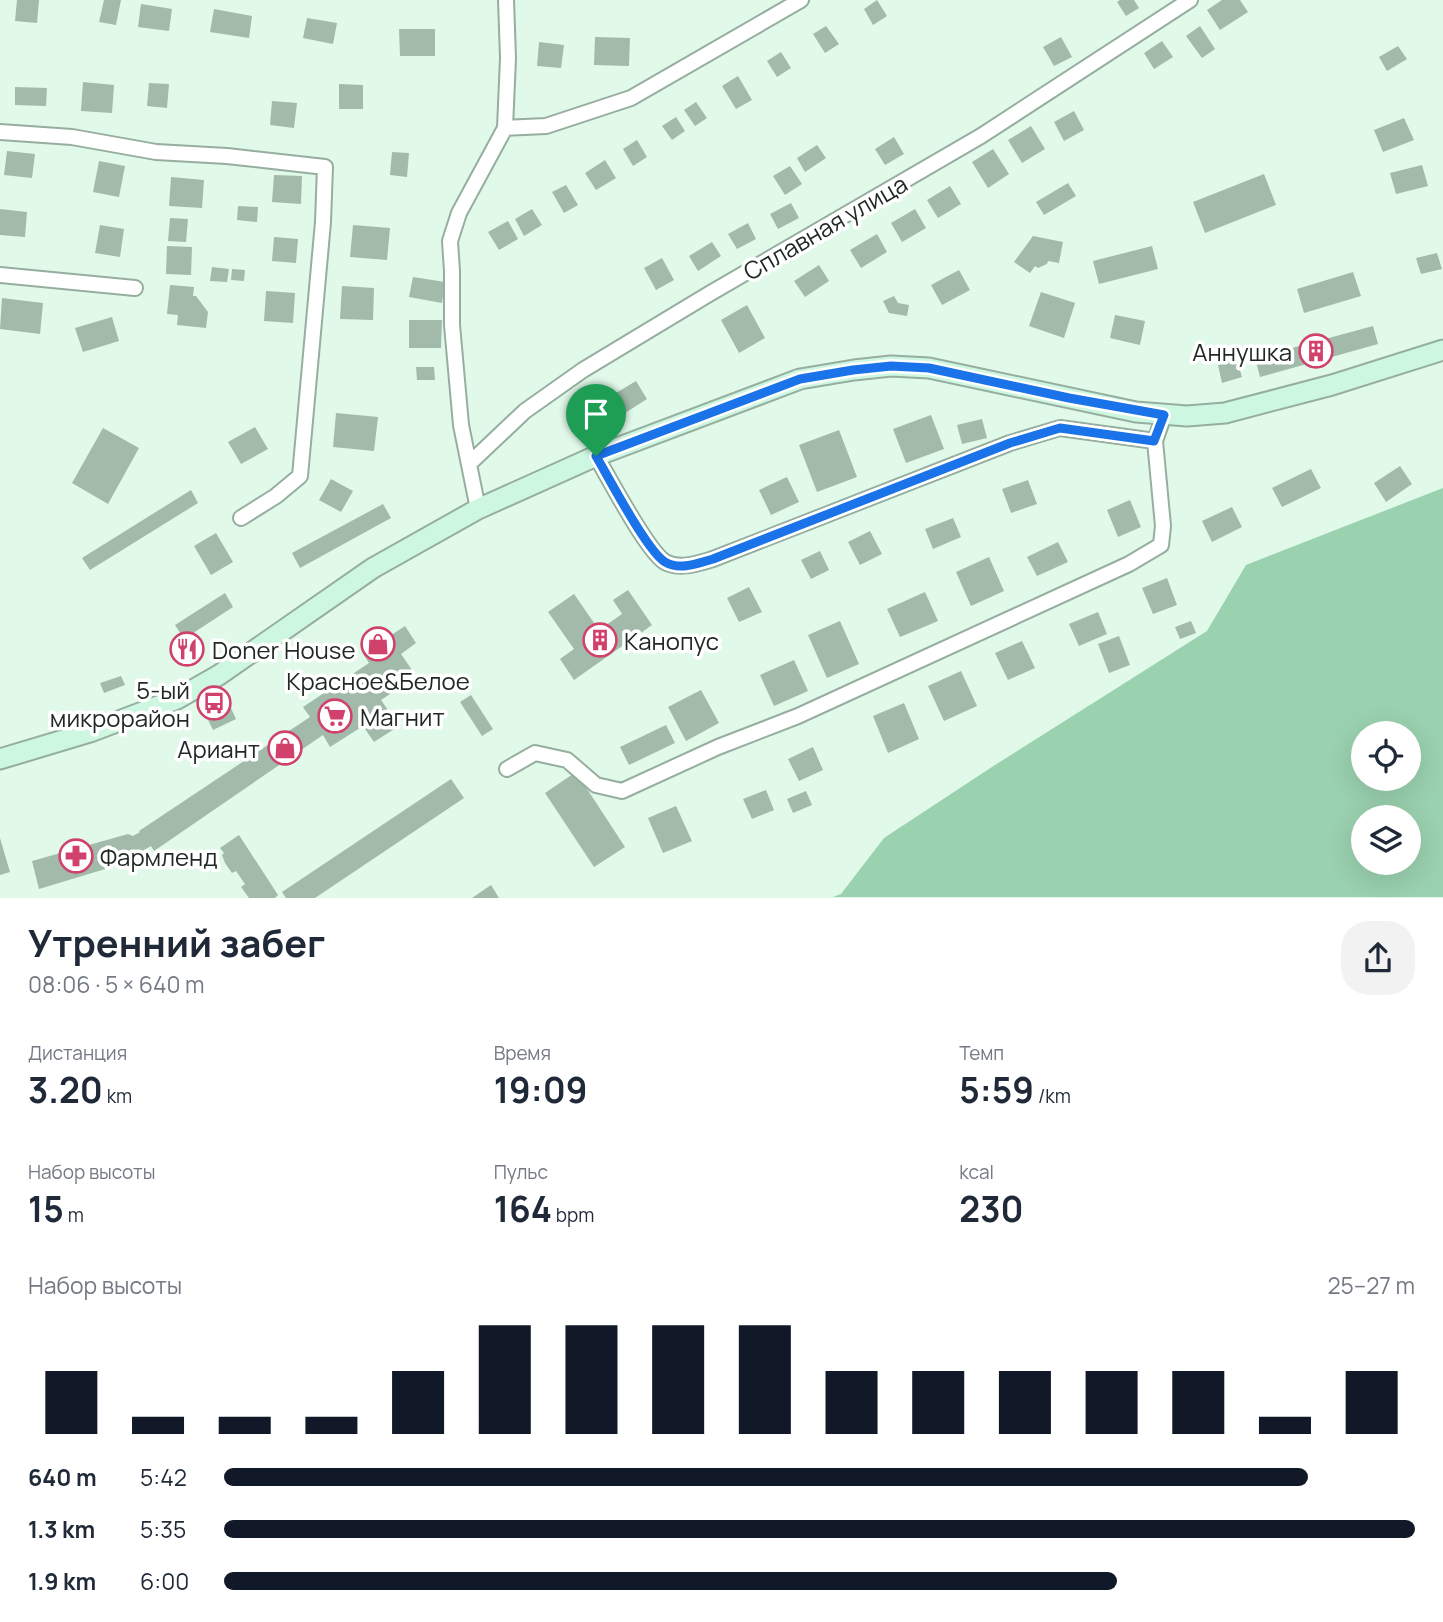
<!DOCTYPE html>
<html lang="ru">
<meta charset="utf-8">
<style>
body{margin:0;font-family:Manrope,sans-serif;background:#f2f2f3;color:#1f2937;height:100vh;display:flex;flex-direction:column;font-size:26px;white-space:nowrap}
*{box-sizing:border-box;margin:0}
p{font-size:23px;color:#747a83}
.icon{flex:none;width:38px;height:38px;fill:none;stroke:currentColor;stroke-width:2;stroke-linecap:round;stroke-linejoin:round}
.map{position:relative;height:898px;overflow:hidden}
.panel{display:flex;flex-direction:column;background:#fff;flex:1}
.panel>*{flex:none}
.controls{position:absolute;left:1351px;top:721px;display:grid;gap:14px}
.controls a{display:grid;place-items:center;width:70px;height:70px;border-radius:50%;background:#fff;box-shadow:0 7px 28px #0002;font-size:35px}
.pin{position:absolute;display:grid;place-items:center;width:60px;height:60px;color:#fff;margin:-72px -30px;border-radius:50% 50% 50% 0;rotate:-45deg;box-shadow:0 0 7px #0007}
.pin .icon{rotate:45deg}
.round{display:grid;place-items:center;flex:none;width:74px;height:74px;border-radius:28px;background:#f2f2f3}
.headline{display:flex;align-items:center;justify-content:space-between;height:119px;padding:0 28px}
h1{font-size:38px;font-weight:700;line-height:52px}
.stats{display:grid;grid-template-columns:repeat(3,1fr);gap:10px;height:119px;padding:7px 28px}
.stats div{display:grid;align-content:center}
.stats b{font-size:35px;font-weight:700}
.stats small{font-size:19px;font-weight:400}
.stats p{font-size:19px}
.chart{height:196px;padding:14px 28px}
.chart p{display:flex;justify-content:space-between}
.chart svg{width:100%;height:126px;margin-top:7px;stroke:#111827;stroke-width:6}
ul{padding:0 28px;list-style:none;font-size:23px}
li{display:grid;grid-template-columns:112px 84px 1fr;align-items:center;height:52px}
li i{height:18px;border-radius:9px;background:#111827}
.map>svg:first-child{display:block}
.green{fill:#9ad1af;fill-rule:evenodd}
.building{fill:#a1baaa}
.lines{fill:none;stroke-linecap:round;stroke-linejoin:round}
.minor-casing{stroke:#96ae9f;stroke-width:18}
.secondary-casing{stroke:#96ae9f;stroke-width:23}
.minor{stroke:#fff;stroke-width:14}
.secondary{stroke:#cdf7e1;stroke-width:19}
.route-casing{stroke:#fff;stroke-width:14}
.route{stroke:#1a73e8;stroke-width:9}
.labels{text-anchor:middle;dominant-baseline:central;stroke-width:7;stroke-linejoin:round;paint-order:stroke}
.street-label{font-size:24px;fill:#1f2822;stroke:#fff}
.poi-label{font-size:24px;fill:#1f2822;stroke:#fff;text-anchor:start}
</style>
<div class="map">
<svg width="1443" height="898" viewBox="0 0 1443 898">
<rect width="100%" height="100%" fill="#e0f9e9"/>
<path class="green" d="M1443 488V897H833L841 894 884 838 995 765 1207 631 1246 565ZM1363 733H1409V779H1363ZM1363 817H1409V863H1363Z"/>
<path class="building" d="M17 0H39L37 23 15 21Z
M104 0H121L116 25 99 22Z
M877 0 887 16 873 25 864 9Z
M1120 0H1134L1139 8 1126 16 1117 2Z
M1222 0H1240L1248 12 1220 30 1207 10Z
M141 4 172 9 169 31 138 27Z
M214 9 252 16 249 38 210 32Z
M307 18 337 23 333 44 303 38Z
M826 26 839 44 825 53 813 34Z
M1200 26 1215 49 1202 58 1186 36Z
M399 29H435V56H400Z
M595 37 630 38 629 66 594 65Z
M1061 37 1072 57 1054 66 1043 47Z
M1162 41 1173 57 1154 69 1144 53Z
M539 42 564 45 561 68 537 66Z
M1398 46 1407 59 1387 71 1379 57Z
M781 52 791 68 777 77 767 61Z
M738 76 752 100 736 109 722 86Z
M83 82 114 85 112 113 81 111Z
M149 83 169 84 167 108 147 106Z
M339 84 363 85V109H339Z
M15 87 47 88 46 106 15 105Z
M272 101 297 103 294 128 270 125Z
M696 102 707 118 695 126 684 110Z
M1074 111 1084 130 1064 141 1054 122Z
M676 117 685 131 672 140 662 126Z
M1404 118 1414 140 1383 152 1374 130Z
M1031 126 1045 149 1022 163 1008 140Z
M894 137 904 154 885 165 875 149Z
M637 140 647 157 633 166 623 149Z
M817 145 826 158 805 172 797 158Z
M993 149 1009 174 988 188 972 162Z
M7 151 35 154 32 178 4 175Z
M392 152 409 153 407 177 390 175Z
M605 160 616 178 596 190 585 173Z
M99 161 125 166 119 197 93 192Z
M1422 165 1428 186 1396 194 1390 173Z
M790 166 802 184 785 195 773 176Z
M1264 174 1276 205 1205 233 1193 202Z
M274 175 302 176 301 204 272 202Z
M171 177 204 180 202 208 169 206Z
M1068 183 1076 196 1044 215 1036 202Z
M566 185 578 205 564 213 552 192Z
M950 186 961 204 938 218 927 200Z
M791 203 799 218 778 229 770 214Z
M238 206 258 207 257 222 237 220Z
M0 209 27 212 25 237 0 235Z
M532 209 542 225 524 236 515 219Z
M915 209 926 228 902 242 891 223Z
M170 218 188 219 186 242 168 241Z
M508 221 518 239 499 250 488 232Z
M748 223 756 239 737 249 728 234Z
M100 225 124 229 120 257 95 253Z
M353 225 390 228 387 260 350 257Z
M877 234 887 252 861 268 850 250Z
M1033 236 1063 242 1059 263 1048 261 1047 264 1038 268 1035 266 1030 273 1014 262Z
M274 237 298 239 296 263 272 261Z
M712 242 721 256 698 271 689 256Z
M167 246 192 247 191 275 166 274Z
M1152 246 1158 269 1099 284 1093 261Z
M1437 253 1442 269 1421 274 1416 258Z
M662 258 674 280 656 290 644 268Z
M819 265 829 281 805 297 794 281Z
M212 267 229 269 227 282 210 281Z
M232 269 245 270 244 281 231 280Z
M959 270 970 290 942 305 931 285Z
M1353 272 1361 296 1304 313 1297 289Z
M413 277 445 282 442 303 409 297Z
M170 285 194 287 193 296H196L208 312 206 328 177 325 178 315 167 314Z
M342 286 374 288 373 320 340 319Z
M266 291 295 293 293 323 264 321Z
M1041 292 1075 303 1064 338 1029 326Z
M894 296 898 303 909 305 907 316 889 313 883 301Z
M2 298 43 303 40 334 0 329Z
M747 305 765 338 739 353 721 320Z
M1115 315 1145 321 1140 345 1110 338Z
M112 317 119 341 83 352 75 328Z
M409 320H442L441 348H409Z
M1373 326 1378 344 1260 377 1255 358Z
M1237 360 1242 377 1222 383 1218 365Z
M416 367H434L435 380H417Z
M636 381 647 399 622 415 611 396Z
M336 413 378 417 374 451 333 447Z
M931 415 944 449 906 463 893 429Z
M982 419 987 438 962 444 957 425Z
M255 427 268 449 241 464 228 442Z
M103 428 139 448 108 504 72 483Z
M839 430 857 477 817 492 799 445Z
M1400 466 1412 484 1386 502 1374 483Z
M1311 469 1321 488 1282 507 1272 488Z
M787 477 799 502 771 515 759 490Z
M331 479 353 491 341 512 319 500Z
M1028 480 1037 504 1011 513 1002 489Z
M191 490 198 503 90 570 82 558Z
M1130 500 1141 527 1118 537 1107 510Z
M383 504 391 518 300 568 292 553Z
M1232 507 1242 527 1212 542 1202 521Z
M953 518 961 537 933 549 925 529Z
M870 531 882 554 860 565 848 542Z
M216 533 233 562 211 575 194 546Z
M1058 542 1068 562 1037 576 1027 557Z
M820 551 829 570 811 579 801 560Z
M989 557 1004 591 971 606 956 572Z
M1167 578 1177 605 1153 614 1142 588Z
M749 587 762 612 739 622 727 598Z
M628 590 652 625 574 680 560 659 574 649 548 612 574 594 599 630 622 614 613 600Z
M925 592 938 621 900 637 887 609Z
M225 593 233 607 184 639 175 625Z
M1098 612 1107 634 1079 646 1069 624Z
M840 621 859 664 827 678 808 635Z
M1191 621 1196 633 1180 639 1175 627Z
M405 626 416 643 401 654 414 673 391 688 393 692 381 700 399 726 374 742 363 726 330 747 323 735 154 851 151 846 135 855V860L39 889 32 861 128 834 133 836 140 832 139 831 310 717 303 707 369 663 363 654Z
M1119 636 1130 665 1109 673 1098 644Z
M1022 641 1035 668 1008 680 995 653Z
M794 660 808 691 774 706 760 675Z
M961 671 977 706 944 721 928 686Z
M121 676 125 685 104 693 100 683Z
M701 690 719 723 686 741 668 707Z
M471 695 493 729 482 736 460 702Z
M228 702 236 719 213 730 205 714Z
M904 703 919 739 888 753 873 716Z
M666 725 675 743 629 765 620 747Z
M813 747 823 770 799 781 788 759Z
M576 772 625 847 594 867 545 793Z
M451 779 464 798 315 898H286L282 892Z
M766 790 774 810 752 819 743 799Z
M806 791 812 805 793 813 787 799Z
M676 806 692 841 663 853 648 818Z
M239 835 278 895 275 898H249L241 887 245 884 236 871 232 873 225 863 222 855 224 853 220 848Z
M0 838 10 872 0 875Z
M491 885 499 898H472Z"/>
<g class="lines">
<defs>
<path id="minor" d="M505 128 508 58 506 0
M0 132 72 137 156 152 227 156 325 167 323 222 300 476 276 496 241 518
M0 275 135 288
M596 456C609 478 647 551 665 562 680 570 699 563 713 559L1010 443 1060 428 1155 441 1164 415
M469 464 525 411 583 370 709 294 981 136 1190 0
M478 509 461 425 452 325V271L450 241 459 213 505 128 546 126 631 98 801 0
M507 769 535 753 567 760 596 785 622 791 718 747 798 716 1129 564 1161 545 1163 526 1155 441"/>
<path id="secondary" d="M0 759 90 732 177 699 219 675 373 568 478 509 596 456 800 379 854 370 891 366 929 368 1136 412 1187 416 1225 413 1332 385 1443 350"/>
</defs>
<use href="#minor" class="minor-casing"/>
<use href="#secondary" class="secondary-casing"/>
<use href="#minor" class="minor"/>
<use href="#secondary" class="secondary"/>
</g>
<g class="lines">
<defs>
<path id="route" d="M891 366 929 368 1069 398 1164 415 1154 441 1060 428 1010 443 713 559C699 563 680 571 665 562 647 551 609 478 596 456L800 379 853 370Z"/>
</defs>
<use href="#route" class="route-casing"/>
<use href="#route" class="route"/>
</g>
<defs>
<symbol id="building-ring" viewBox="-11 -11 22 22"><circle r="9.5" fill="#fff" stroke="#d0426b" stroke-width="1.5"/><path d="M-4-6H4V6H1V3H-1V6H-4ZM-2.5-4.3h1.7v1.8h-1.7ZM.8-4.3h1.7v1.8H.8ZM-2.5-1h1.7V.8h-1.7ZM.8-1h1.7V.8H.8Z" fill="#d0426b"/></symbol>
<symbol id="shop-ring" viewBox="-11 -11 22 22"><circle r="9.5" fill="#fff" stroke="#d0426b" stroke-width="1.5"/><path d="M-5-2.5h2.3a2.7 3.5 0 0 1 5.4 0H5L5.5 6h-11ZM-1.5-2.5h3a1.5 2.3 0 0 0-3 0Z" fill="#d0426b"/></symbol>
<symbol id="restaurant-ring" viewBox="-11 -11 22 22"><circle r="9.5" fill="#fff" stroke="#d0426b" stroke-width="1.5"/><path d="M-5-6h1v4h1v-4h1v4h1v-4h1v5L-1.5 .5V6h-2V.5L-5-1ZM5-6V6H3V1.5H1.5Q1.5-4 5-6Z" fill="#d0426b"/></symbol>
<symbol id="bus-ring" viewBox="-11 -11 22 22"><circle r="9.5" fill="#fff" stroke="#d0426b" stroke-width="1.5"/><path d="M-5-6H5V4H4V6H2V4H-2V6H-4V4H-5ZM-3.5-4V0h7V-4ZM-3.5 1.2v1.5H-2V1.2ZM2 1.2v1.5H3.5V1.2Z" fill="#d0426b"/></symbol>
<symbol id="supermarket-ring" viewBox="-11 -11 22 22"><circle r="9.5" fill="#fff" stroke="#d0426b" stroke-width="1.5"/><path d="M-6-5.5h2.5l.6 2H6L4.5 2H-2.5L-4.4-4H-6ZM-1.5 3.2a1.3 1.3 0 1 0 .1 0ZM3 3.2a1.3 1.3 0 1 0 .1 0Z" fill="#d0426b"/></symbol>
<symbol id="pharmacy-ring" viewBox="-11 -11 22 22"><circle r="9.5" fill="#fff" stroke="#d0426b" stroke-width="1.5"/><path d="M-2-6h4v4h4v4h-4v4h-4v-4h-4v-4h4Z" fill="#d0426b"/></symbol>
</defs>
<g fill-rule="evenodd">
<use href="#building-ring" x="1297" y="332" width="38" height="38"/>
<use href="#building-ring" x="581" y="621" width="38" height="38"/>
<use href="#shop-ring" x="359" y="625" width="38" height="38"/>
<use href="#restaurant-ring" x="168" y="630" width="38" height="38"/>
<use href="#bus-ring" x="195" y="684" width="38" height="38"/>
<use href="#supermarket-ring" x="316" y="697" width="38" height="38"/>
<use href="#shop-ring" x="266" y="729" width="38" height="38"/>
<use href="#pharmacy-ring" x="57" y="837" width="38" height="38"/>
</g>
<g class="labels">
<g class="street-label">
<text transform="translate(825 227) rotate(-30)">Сплавная улица</text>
</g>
<g class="poi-label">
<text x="1292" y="351" text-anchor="end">Аннушка</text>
<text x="624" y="640">Канопус</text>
<text x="212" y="649">Doner House</text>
<text x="378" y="680" text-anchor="middle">Красное&amp;Белое</text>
<text x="190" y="689" text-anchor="end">5-ый<tspan x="190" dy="28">микрорайон</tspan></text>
<text x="360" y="716">Магнит</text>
<text x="260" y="748" text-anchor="end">Ариант</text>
<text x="100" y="856">Фармленд</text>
</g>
</g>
</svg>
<div class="controls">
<a><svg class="icon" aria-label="locate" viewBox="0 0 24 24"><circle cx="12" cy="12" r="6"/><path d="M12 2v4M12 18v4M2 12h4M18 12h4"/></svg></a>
<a><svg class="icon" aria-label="layers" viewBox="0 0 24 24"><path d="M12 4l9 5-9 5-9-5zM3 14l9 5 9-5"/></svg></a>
</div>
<div class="pin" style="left:596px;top:456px;background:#1e9e55"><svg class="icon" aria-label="arrive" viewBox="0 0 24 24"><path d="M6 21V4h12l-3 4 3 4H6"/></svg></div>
</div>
<section class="panel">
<div class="headline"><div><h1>Утренний забег</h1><p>08:06 · 5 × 640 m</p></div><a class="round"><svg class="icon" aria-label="share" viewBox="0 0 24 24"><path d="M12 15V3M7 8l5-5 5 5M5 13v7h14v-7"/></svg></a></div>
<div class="stats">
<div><p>Дистанция</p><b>3.20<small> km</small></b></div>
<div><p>Время</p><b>19:09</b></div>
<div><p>Темп</p><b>5:59<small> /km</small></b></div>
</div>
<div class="stats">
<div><p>Набор высоты</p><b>15<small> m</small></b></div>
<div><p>Пульс</p><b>164<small> bpm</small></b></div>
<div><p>kcal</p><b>230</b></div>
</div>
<div class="chart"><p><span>Набор высоты</span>25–27 m</p>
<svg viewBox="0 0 160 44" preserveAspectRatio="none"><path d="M5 44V22M15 44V38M25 44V38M35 44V38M45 44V22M55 44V6M65 44V6M75 44V6M85 44V6M95 44V22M105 44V22M115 44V22M125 44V22M135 44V22M145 44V38M155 44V22"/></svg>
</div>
<ul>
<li><b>640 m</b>5:42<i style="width:91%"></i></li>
<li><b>1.3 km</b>5:35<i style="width:100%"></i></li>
<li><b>1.9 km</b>6:00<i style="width:75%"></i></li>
</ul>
</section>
